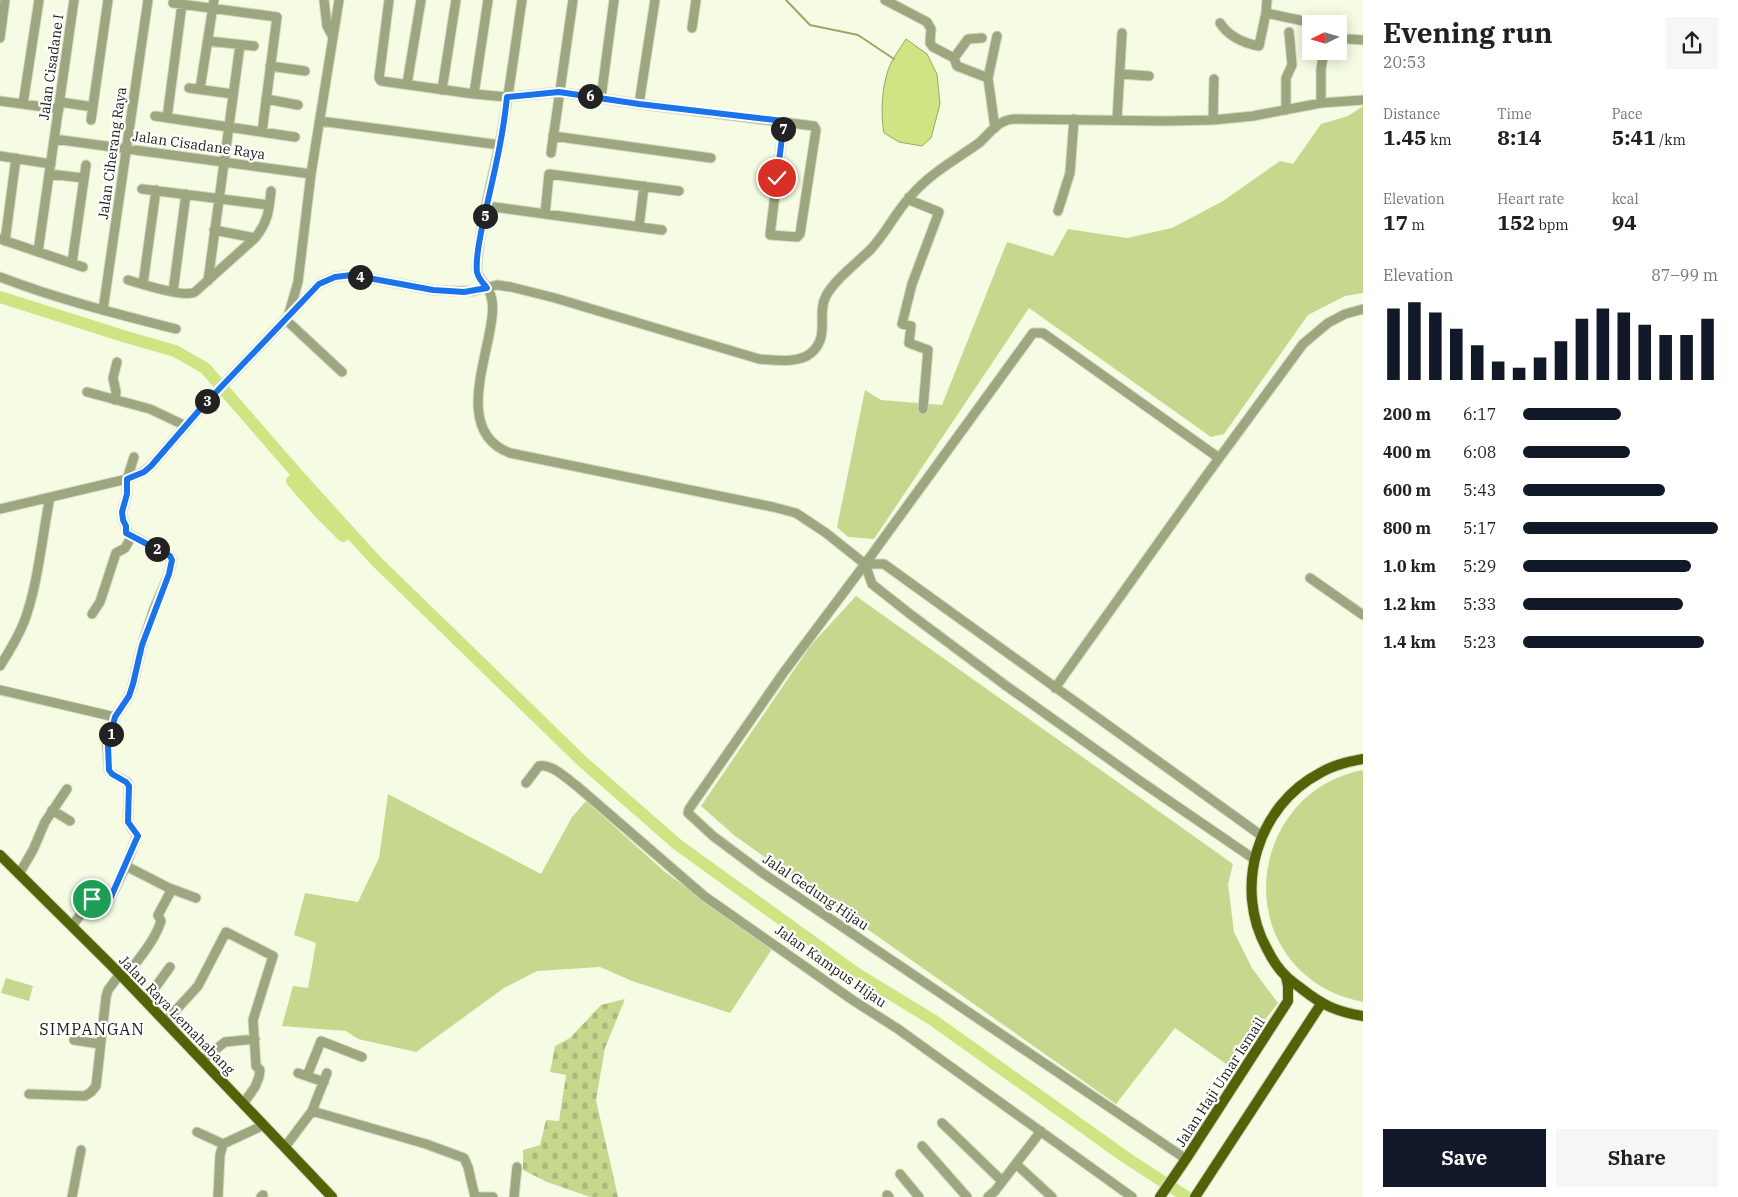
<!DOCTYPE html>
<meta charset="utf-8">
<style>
body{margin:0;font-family:"IBM Plex Serif",serif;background:#f6f6f6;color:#202124;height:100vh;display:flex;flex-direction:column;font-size:19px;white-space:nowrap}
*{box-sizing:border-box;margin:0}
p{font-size:16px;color:#757577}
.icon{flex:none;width:28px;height:28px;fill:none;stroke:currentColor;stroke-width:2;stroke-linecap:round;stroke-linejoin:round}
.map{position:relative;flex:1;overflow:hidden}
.side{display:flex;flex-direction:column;background:#fff;width:375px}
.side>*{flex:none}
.needle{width:32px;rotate:265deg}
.buttons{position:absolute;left:1302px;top:15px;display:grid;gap:10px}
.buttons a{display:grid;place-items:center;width:45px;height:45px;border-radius:0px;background:#fff;box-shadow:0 2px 12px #0003;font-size:25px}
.pin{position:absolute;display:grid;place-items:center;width:42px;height:42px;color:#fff;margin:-21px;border:2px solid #fff;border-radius:50%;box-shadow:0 1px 5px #0007}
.km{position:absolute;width:25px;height:25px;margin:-12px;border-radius:50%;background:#222;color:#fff;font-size:14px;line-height:25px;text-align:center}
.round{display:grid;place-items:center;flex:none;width:52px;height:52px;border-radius:0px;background:#f6f6f6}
.summary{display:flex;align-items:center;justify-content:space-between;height:85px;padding:0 20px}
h1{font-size:28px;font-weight:700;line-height:38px}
.stats{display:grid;grid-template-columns:repeat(3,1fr);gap:8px;height:85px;padding:5px 20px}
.stats div{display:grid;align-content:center}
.stats b{font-size:21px;font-weight:700}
.stats small{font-size:14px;font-weight:400}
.stats p{font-size:14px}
.chart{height:140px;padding:10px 20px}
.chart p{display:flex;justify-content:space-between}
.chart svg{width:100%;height:90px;margin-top:5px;stroke:#111827;stroke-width:6}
.cta{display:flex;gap:10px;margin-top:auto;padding:10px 20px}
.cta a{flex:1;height:58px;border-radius:0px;background:#111827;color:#fff;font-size:20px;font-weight:700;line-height:58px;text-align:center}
.cta a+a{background:#f6f6f6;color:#202124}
ul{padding:0 20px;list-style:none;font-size:16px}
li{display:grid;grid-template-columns:80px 60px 1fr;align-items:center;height:38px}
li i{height:12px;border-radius:6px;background:#111827}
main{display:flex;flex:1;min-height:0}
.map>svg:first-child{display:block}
.grass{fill:#c6d88e}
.cemetery{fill:url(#cemetery-stones)}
.water{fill:#cfe583;stroke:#99a962}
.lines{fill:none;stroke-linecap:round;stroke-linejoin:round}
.stream{stroke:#99a962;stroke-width:2}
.river{stroke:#cfe583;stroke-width:12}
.minor-casing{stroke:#d2d8c2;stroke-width:11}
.major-casing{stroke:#d2d8c2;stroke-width:12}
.minor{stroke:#9ca67f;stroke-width:9}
.major{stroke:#536207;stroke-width:10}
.route-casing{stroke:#fff;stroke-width:10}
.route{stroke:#1a73e8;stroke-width:6}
.labels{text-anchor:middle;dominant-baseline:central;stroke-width:4.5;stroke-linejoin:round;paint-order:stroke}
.street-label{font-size:14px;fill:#1c1e15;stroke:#fff}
.quarter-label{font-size:16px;letter-spacing:1px;fill:#1c1e15;stroke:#fff}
</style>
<main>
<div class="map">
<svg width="1363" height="1197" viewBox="0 0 1363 1197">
<defs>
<pattern id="cemetery-stones" width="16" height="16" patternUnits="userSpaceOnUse" patternTransform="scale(1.25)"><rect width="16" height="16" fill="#c6d88e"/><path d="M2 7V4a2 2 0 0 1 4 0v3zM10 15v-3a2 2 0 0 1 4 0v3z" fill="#aab97a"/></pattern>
</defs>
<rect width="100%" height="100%" fill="#f5fce3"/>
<path class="grass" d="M1363 106V293L1345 296 1308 315 1224 434 1211 437 1029 308 874 539 848 537 837 527 865 390 881 400 942 405 1007 242 1053 256 1068 229 1127 238 1172 228 1223 201 1280 161 1293 164 1321 124 1348 116Z
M856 596 1233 864 1228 884 1234 932 1252 968 1278 1003 1229 1066 1175 1028 1116 1104 735 836 701 806 811 645Z
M1363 770V1002C1349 999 1336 995 1324 988 1229 933 1257 790 1363 770Z
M388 794 541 874 572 817 586 801 665 872 772 949 730 1013 632 981 600 967 537 971 504 988 416 1052 358 1039 346 1031 282 1026 293 986 308 988 316 943 294 935 305 893 358 902 379 858Z
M6 978 33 986 29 1001 1 993Z"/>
<path class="cemetery" d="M625 999 605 1048 596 1100 618 1197H590L547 1182 523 1170V1150L540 1145 546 1120 559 1121 566 1075 550 1072 555 1046 570 1038 601 1005Z"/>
<path class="water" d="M906 39 927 54 937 74 940 104 931 138 922 146 899 142 884 133C880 114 882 81 891 63 895 55 901 47 906 39Z"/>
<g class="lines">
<path class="stream" d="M786 0 810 25 858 35 894 59"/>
<path class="river" d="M0 297 123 336 175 351 205 368 298 475 376 561 583 762 678 845 856 973 933 1020 1128 1159 1187 1197
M292 481 319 512 343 536"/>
<defs>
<path id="minor" d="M324 0 327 26 333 37
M389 0 379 78 381 81 474 94 507 97 559 92 639 104 814 126 816 130 800 234 797 237 770 235 784 121
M522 0C515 47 509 95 500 142 492 182 480 223 477 265 476 278 484 281 489 291 493 299 493 309 492 317 488 359 454 432 510 453L773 507 796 513 826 533 865 564 872 584 910 614 1005 685 1140 781 1254 859
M885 0 927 22 931 29 930 43 933 47 954 58 957 66 988 78 995 128
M173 3 277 17 262 132
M1266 13 1318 24
M1220 23C1229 37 1243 43 1259 46L1266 13 1267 0
M692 28 696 0
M0 38 5 0
M1349 39 1363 40
M208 41 254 46
M954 58 968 39 982 38
M270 66 305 71
M1120 74 1149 76
M988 78 997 36
M407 84 421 0
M189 88 233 94
M200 89 214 0
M442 90 456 0
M474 94 488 0
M601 98 614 0
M266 99 298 105
M0 101 59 109
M60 102 93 107
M1321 103V69L1324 51
M23 104 39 0
M639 104 655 0
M1286 110V78L1292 65 1289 32
M155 116 295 137
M167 118 182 4
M91 120 108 0
M1117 120 1122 33
M1213 120 1214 79
M320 121 500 145
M553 136 711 158
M54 139 311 174
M551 153 573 0
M0 156 51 164
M49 174 84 178
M142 189 269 205
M909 197 912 201 939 212 912 284 902 324 911 326 909 343 928 350 923 409
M487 206 662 230
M1058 211 1070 173 1074 119
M545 214 549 174 679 191
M639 227 644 186
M214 230 255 238
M0 239 83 267
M5 241 16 158
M38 252 74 0
M72 263 86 165
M0 277C57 299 117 314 176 329
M128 280C142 284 184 298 195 292L255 238C268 222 269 211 271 191
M208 281 240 45
M143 284 156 190
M173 292 186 194
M103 310 148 0
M289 313 298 282 311 174 339 0
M285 319 342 372
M87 392 150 409 186 426
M115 400 116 392 113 378 117 362
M0 509 127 479 143 472 151 466 202 407 319 284 335 277 352 275 433 290 453 291H474L497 285 511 287 555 298 759 359C775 360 798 364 811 353 831 336 816 314 826 296 834 280 858 262 871 249 886 233 895 213 910 197 929 174 955 160 979 143 986 137 993 127 1001 123 1006 120 1011 119 1016 119L1165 121 1213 120 1253 116 1321 103 1363 100
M865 564H884L1262 836
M1310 578 1363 615
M92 614 100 602 116 553 125 548 132 536
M0 666C9 652 18 637 24 622 38 585 42 537 50 497
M1055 688 1206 476 1303 344 1328 323 1345 314 1363 309
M0 690 115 717
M526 783 539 766C552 763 568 780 578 787L704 896 854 1001 898 1029 1132 1197
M52 810 70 821
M126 866 169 888 196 898
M19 874 33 850 45 822 67 789
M72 926 92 899 107 901 110 899 126 866 137 836 128 822 129 786 127 782 112 774 109 770 107 746 115 717 129 696 133 684 142 645 154 609 169 574 172 560 170 556 127 533 126 526 123 520 122 512 127 495V479L134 457
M124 979C137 960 154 943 161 921L158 915 172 889
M143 999 157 985 170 967
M165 1022 198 986 226 932 273 956 253 1020 256 1066 260 1070 259 1077 255 1087 243 1104
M74 1040 100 1044
M202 1060 225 1042 255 1039
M298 1073 324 1082
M307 1076 321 1041 362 1057
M29 1094 85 1096 91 1092 96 1086 106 997 108 990 120 974
M312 1111 426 1144 464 1158 468 1167 475 1197
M942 1123 1002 1181
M197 1132 223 1144
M922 1146 967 1197
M285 1147 312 1111 327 1073
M1186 1159 764 874 713 836 688 813 689 809 784 672 865 564 1033 333H1043L1219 458
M1016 1164 1052 1197
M900 1174 919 1197
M887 1195 889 1197
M72 1197 81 1150
M218 1197 220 1155 223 1144 264 1125
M261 1197 263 1195
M479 1197H493
M514 1197 517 1167
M988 1197 995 1191 1041 1131"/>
<path id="major" d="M1363 759C1348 762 1333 765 1320 773 1257 806 1233 888 1267 949 1272 959 1279 970 1287 977 1291 981 1297 985 1302 989 1322 1005 1337 1012 1363 1016
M0 855 114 968 332 1197
M1160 1197 1186 1159 1288 1001V986L1286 977
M1195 1197 1321 1004"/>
</defs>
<use href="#minor" class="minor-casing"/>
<use href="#major" class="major-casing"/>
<use href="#minor" class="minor"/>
<use href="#major" class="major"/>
</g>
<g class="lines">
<defs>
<path id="route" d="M92 899C99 897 105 903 110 899L136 840 138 836 128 822 129 786 126 782 112 774 109 770 108 746 115 717 129 696 133 684 142 645 169 574 172 560 170 556 126 533V526L123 520 122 512 127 494V479L144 472 151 466 202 407 319 284 335 277 352 275 433 290 464 292 487 288C483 283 478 278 477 272 475 257 481 233 484 218 493 178 503 138 507 97L559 92 639 104 784 121 777 178"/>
</defs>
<use href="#route" class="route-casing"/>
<use href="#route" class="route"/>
</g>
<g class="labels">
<g class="street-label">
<text transform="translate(51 67) rotate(-82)">Jalan Cisadane I</text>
<text transform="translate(199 145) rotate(8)">Jalan Cisadane Raya</text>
<text transform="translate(112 153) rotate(-82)">Jalan Ciherang Raya</text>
<text transform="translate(816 892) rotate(34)">Jalal Gedung Hijau</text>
<text transform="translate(831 966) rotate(35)">Jalan Kampus Hijau</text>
<text transform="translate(177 1015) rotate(46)">Jalan Raya Lemahabang</text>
<text transform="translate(1220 1082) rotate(-57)">Jalan Haji Umar Ismail</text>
</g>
<g class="quarter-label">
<text x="92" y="1029">SIMPANGAN</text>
</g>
</g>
</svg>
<div class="buttons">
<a><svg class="needle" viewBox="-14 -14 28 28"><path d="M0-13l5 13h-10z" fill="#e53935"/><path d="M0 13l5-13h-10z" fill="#757577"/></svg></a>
</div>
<div class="pin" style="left:92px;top:899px;background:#1e9e55"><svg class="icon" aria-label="arrive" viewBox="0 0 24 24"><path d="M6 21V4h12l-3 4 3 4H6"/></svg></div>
<div class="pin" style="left:777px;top:178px;background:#d93025"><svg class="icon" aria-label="check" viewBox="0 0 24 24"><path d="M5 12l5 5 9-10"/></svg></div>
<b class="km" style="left:111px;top:734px">1</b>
<b class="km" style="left:157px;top:549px">2</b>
<b class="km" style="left:207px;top:401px">3</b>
<b class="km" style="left:360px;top:277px">4</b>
<b class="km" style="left:485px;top:216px">5</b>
<b class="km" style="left:590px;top:96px">6</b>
<b class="km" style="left:783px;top:129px">7</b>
</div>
<section class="side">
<div class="summary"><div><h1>Evening run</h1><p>20:53</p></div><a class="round"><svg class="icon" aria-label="share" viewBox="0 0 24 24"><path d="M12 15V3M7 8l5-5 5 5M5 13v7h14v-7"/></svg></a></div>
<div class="stats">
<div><p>Distance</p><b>1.45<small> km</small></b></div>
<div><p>Time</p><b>8:14</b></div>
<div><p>Pace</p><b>5:41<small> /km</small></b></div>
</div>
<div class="stats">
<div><p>Elevation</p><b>17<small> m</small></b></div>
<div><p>Heart rate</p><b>152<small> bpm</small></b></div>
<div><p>kcal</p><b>94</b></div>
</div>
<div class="chart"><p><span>Elevation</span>87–99 m</p>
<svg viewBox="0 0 160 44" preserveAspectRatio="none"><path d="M5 44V9M15 44V6M25 44V11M35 44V19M45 44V27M55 44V35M65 44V38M75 44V33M85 44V25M95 44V14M105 44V9M115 44V11M125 44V17M135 44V22M145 44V22M155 44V14"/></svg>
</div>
<ul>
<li><b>200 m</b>6:17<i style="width:50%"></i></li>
<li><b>400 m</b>6:08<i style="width:55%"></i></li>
<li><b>600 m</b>5:43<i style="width:73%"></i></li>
<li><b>800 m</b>5:17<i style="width:100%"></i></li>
<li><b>1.0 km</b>5:29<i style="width:86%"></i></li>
<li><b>1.2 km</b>5:33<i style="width:82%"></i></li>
<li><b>1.4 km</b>5:23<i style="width:93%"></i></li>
</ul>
<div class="cta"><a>Save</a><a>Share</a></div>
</section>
</main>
